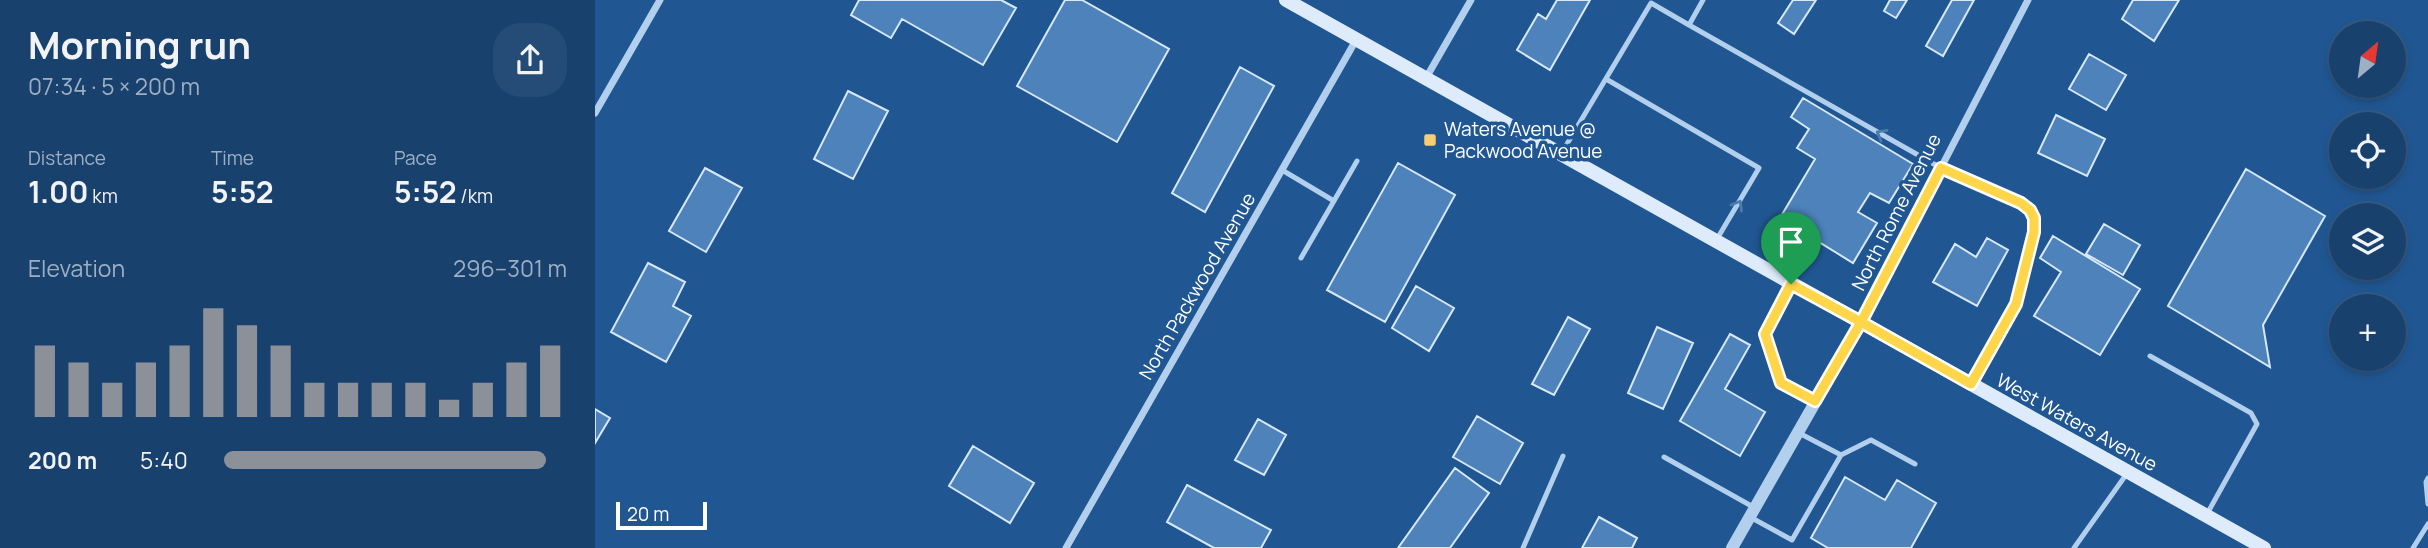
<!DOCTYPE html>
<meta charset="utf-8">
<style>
body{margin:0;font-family:Manrope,sans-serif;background:#254c76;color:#f1f3f6;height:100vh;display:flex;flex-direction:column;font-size:26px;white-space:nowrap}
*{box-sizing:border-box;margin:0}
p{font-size:23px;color:#9fafc2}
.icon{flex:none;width:38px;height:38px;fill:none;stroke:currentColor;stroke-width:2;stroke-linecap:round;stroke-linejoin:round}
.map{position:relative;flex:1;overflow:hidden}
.sheet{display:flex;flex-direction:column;background:#18416e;width:595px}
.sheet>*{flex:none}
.needle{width:46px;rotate:29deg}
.fabs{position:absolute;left:1734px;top:21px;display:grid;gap:14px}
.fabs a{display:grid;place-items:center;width:77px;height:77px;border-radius:50%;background:#18416e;box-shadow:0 4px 10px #0003,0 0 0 2px #365a81;font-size:35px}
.scale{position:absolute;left:21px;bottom:18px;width:91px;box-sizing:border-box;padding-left:7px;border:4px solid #fff;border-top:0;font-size:19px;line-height:24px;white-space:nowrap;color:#fff;-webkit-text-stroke:5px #205792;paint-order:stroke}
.pin{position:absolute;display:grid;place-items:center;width:60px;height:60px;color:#fff;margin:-72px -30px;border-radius:50% 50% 50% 0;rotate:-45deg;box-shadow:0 0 7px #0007}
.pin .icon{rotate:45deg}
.round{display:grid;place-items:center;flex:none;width:74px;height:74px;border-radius:28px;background:#254c76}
.overview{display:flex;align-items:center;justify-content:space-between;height:119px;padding:0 28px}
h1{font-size:38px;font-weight:700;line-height:52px}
.stats{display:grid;grid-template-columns:repeat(3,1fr);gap:10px;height:119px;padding:7px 28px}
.stats div{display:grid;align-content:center}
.stats b{font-size:30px;font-weight:700}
.stats small{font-size:19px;font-weight:400}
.stats p{font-size:19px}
.chart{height:196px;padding:14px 28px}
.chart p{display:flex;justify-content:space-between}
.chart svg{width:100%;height:126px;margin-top:7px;stroke:#8c9099;stroke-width:6}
ul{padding:0 28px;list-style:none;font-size:23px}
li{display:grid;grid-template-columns:112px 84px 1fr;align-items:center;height:52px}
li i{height:18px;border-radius:9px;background:#8c9099}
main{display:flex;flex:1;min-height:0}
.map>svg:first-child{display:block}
.building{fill:#4d82ba;stroke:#d7e8fa;stroke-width:2}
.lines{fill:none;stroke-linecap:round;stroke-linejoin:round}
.service{stroke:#b2cfed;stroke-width:5}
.minor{stroke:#b2cfed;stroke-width:7}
.tertiary{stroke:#b2cfed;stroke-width:12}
.secondary{stroke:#deebfa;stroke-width:14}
.oneway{stroke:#4c7bad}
.route-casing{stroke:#fff;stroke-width:14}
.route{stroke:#ffd54a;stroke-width:9}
.poi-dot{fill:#facd73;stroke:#205792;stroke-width:2.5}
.labels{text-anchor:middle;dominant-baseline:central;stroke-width:7;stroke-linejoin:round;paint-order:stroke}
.poi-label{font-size:19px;fill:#fff;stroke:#205792;text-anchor:start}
.street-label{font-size:19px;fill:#fff;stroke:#205792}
</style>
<main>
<section class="sheet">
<div class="overview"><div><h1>Morning run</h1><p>07:34 · 5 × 200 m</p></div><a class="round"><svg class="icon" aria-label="share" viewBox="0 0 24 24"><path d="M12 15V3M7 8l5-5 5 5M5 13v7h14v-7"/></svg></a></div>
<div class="stats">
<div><p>Distance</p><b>1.00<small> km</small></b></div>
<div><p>Time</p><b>5:52</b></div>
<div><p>Pace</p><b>5:52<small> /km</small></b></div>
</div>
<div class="chart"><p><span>Elevation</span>296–301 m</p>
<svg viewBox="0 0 160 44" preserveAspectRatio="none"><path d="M5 44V19M15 44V25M25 44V32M35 44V25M45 44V19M55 44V6M65 44V12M75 44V19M85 44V32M95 44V32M105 44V32M115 44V32M125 44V38M135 44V32M145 44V25M155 44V19"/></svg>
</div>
<ul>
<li><b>200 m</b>5:40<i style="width:94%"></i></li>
</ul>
</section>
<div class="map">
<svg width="1833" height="548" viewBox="0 0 1833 548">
<rect width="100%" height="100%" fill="#205792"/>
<path class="building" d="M264 0H406L421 8 388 65 307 19 296 38 256 15Z
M470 0H487L574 49 522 142 422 86Z
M962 0H995L955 70 922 50 943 14 951 19Z
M1198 0H1221L1199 34 1183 23Z
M1295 0H1312L1301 18 1289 11Z
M1357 0H1379L1348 56 1331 46Z
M1538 0H1584L1559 41 1527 19Z
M1494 54 1531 75 1511 110 1474 89Z
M645 67 679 86 610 212 577 193Z
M253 91 293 111 258 179 219 159Z
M1208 98 1318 164 1294 203 1275 193 1263 212 1282 223 1258 263 1185 218 1220 159 1202 148 1214 129 1196 117Z
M1461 115 1510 139 1492 176 1443 153Z
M803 163 860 195 790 322 732 290Z
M110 168 147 188 111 252 74 231Z
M1651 169 1730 216 1668 325 1675 367 1573 306Z
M1509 224 1545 245 1528 275 1491 254Z
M1458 236 1545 289 1505 355 1439 316 1466 272 1445 258Z
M1392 238 1413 250 1382 306 1338 282 1360 244 1381 257Z
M53 263 90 282 78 306 96 316 71 362 16 332Z
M821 286 859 308 834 351 797 328Z
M973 317 995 329 959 395 937 384Z
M1062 327 1098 343 1068 409 1033 393Z
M1135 334 1155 345 1130 389 1170 412 1145 456 1085 421Z
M0 409 15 418 0 443Z
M882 416 928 443 905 484 858 457Z
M663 419 691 435 669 475 640 460Z
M378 446 439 483 415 523 354 486Z
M860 468 894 493 855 548H803Z
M1250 477 1290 500 1302 480 1341 503 1316 548H1233L1216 538Z
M592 485 676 530 666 548H619L572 522Z
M1004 517 1042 538 1037 548H987Z"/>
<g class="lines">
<path class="service" d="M1094 25 1346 168 1426 203 1435 210 1439 218V232L1421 304 1378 382
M1011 79 1164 168 1122 239
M966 154 1056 3 1094 25 1108 0
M687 170 739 201
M706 258 762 161
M1196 284 1170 334 1186 382 1220 401
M1555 356 1656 413 1662 424 1612 514
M1246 455 1276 440 1320 464
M1069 457 1160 508
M1833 478 1831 482 1833 504
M1155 517 1197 540 1246 455 1204 433
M928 548 968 456
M1479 548 1533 472
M1818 548 1833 524"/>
<path class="minor" d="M831 78 876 0
M0 113 65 0
M1266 322 1433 0
M471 548 761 40"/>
<path class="tertiary" d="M1137 548 1266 322"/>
<path class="secondary" d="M691 0 1669 548"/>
</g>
<defs><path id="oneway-chevron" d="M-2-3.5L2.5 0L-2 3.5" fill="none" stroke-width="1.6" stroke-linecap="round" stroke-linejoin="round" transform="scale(1.75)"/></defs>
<g class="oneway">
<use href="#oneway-chevron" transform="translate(1286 134) rotate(-150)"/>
<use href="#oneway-chevron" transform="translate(1143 205) rotate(-60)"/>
</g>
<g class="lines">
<defs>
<path id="route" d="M1196 284 1170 334 1186 383 1220 401 1266 322 1376 384 1421 304 1439 232V218L1435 210 1426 203 1346 168 1266 322 1196 284"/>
</defs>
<use href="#route" class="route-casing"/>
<use href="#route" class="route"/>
</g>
<rect class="poi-dot" x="828" y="133" width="14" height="14" rx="3.5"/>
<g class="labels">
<g class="poi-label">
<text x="849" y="129">Waters Avenue @<tspan x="849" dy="22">Packwood Avenue</tspan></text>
</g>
<g class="street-label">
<text transform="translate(1301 212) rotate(-63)">North Rome Avenue</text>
<text transform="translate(602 286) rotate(-60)">North Packwood Avenue</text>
<text transform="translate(1482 422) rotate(29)">West Waters Avenue</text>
</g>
</g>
</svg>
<div class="fabs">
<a><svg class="needle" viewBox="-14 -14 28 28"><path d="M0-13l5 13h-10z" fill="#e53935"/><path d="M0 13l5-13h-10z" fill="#9fafc2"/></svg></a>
<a><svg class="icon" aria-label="locate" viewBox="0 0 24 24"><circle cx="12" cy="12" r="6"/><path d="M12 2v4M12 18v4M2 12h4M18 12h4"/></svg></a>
<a><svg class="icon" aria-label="layers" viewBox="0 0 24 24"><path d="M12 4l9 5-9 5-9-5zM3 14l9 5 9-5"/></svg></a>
<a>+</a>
</div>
<div class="scale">20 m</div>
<div class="pin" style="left:1196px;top:284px;background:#1e9e55"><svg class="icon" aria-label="arrive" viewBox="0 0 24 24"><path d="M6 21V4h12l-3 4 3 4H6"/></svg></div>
</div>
</main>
